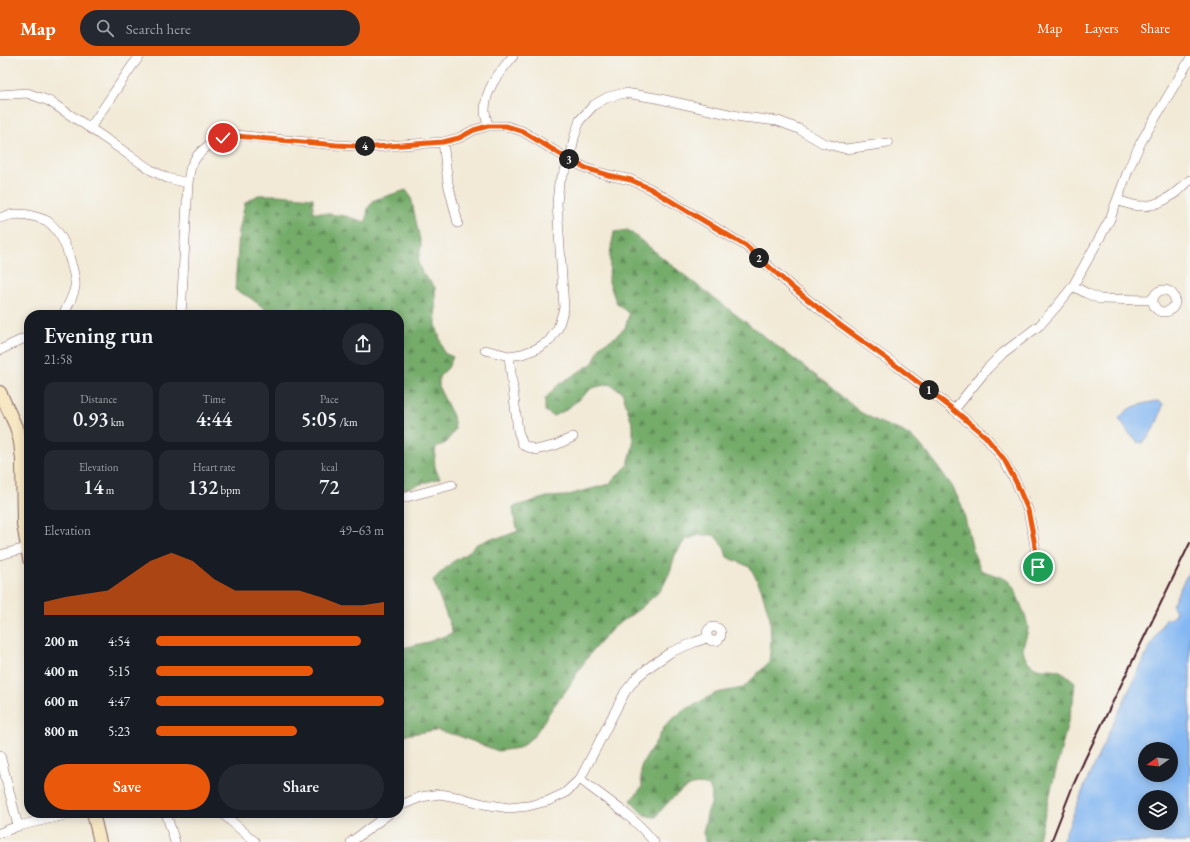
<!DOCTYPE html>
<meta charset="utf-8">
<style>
body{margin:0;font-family:"EB Garamond",serif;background:#242831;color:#f1f3f6;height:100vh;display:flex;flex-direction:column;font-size:15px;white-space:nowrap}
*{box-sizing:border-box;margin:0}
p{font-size:13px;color:#9ea1a6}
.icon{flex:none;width:22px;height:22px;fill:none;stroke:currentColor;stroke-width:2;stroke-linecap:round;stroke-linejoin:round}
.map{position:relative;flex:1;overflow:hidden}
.drawer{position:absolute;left:24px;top:254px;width:380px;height:508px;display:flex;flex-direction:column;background:#171b24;border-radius:16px;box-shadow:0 2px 10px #0003}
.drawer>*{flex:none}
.needle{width:26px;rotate:256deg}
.controls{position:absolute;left:1138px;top:686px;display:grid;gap:8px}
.controls a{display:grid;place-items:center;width:40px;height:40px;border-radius:50%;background:#171b24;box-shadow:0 2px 10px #0003;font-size:20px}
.pin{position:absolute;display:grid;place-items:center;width:34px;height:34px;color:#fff;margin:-17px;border:2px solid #fff;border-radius:50%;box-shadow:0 1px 4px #0007}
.km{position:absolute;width:20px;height:20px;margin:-10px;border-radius:50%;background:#222;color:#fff;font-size:11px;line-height:20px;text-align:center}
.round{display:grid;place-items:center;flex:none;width:42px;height:42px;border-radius:21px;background:#242831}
.summary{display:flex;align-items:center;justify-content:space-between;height:68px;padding:0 20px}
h1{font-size:22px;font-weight:600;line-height:30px}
.stats{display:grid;grid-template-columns:repeat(3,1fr);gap:6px;height:68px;padding:4px 20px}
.stats div{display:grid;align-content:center;border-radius:10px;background:#242831;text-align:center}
.stats b{font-size:20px;font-weight:600}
.stats small{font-size:11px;font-weight:400}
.stats p{font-size:11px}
.chart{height:112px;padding:8px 20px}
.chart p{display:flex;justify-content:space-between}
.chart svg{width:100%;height:72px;margin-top:4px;fill:#ea580c;opacity:.7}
.action{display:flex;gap:8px;margin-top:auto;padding:8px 20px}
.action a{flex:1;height:46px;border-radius:24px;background:#ea580c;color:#fff;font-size:16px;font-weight:600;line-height:46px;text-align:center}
.action a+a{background:#242831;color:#f1f3f6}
ul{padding:0 20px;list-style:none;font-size:13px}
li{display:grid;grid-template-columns:64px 48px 1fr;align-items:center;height:30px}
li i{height:10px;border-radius:5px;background:#ea580c}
header{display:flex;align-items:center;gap:24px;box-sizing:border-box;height:56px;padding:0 20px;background:#ea580c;color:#fff}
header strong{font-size:19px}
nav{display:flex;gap:22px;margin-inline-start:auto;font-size:14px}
.search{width:280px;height:36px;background:#242831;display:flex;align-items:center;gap:10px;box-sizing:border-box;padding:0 14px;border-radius:22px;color:#9ea1a6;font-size:15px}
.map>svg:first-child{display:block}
.forest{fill:url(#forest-firs);stroke:#5f664a}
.water{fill:#85b8f2;stroke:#686c8e;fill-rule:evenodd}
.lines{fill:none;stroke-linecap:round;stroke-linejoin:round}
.street-casing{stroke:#856667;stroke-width:10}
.secondary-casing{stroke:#856667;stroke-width:14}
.street{stroke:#fff;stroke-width:9}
.secondary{stroke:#f7e8c3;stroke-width:12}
.rail{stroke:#4a1f2b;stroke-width:2}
.route-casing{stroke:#fff;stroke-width:8}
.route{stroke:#ea580c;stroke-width:5}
</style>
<header>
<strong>Map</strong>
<div class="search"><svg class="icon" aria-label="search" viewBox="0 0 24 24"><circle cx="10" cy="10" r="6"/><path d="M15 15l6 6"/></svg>Search here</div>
<nav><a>Map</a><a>Layers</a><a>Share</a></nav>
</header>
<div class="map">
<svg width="1190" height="786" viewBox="0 0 1190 786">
<defs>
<pattern id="forest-firs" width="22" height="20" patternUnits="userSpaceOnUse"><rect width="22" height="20" fill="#74ac6a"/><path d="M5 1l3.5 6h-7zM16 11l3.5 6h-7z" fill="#618b57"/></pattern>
</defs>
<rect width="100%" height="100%" fill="#f6f6f2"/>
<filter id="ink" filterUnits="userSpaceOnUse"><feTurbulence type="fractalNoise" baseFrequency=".025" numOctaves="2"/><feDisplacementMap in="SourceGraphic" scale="8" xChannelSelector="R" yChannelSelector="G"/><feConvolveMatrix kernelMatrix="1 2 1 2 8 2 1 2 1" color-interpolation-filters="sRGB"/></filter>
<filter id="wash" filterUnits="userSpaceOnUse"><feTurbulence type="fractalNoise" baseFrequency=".012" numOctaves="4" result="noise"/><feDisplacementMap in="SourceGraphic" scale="16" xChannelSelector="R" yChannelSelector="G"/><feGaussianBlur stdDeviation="0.9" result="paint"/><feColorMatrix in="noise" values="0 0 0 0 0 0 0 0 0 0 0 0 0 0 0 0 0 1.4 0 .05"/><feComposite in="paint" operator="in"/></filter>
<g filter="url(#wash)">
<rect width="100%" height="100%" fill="#f2ead7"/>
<path class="forest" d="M406 134 411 141 421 189 418 206 422 217 435 231 436 269 444 297 453 301 448 312 439 321V332L453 360 455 373 446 387 436 391C434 405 433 410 440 422L399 435V259H273L249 241 235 234 239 175 245 147 258 139H278L313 142V156L345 160 366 166 368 152 374 144Z
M628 174 689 223 828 329 860 356 881 367 902 375 917 385 934 405 952 430 962 450 974 498 981 514C990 518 1005 520 1011 528 1015 532 1028 566 1028 571 1028 583 1018 591 1027 604 1037 618 1048 610 1060 615 1065 617 1071 623 1075 626L1073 646 1038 786H706L703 777 707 758 711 748 712 738 709 730C702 728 695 727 688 731 677 736 662 752 656 761 643 761 638 754 631 744L642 731 641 722V710L667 667 683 655 716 637 743 632 769 606 771 585 770 562 761 532 750 511 727 501 724 491 714 479H699L685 484 675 499 670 516 661 534 642 551 613 572 593 594 580 612 568 632 553 651 534 680 519 692 498 695 459 680 436 674 405 679 399 682V593L428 586 453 577 433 524 451 507 469 496 475 489 492 482H500L518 475 514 461 513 451 547 441 565 440 609 428 628 409 633 390V370L622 336 609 328 592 332 566 354 553 360 545 355V343L558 329 593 307 601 289 614 282 625 272 629 258 616 246 609 226 610 198 614 176Z"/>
<path class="water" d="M1157 345 1163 348C1160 362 1153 377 1142 387L1137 386 1128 376 1119 363C1127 350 1142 348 1157 345Z
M1190 513V786H1062L1087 724 1109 676 1148 595 1165 564 1172 562 1176 555 1172 549ZM1145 693H1171V719H1145ZM1145 741H1171V767H1145Z"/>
</g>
<g filter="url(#ink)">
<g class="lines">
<defs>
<path id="street" d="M0 39 27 37 49 45 90 72 151 114 167 122 188 127
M488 70C487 65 485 59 485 54 485 32 500 16 513 0
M90 72 132 10 140 0
M443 86 448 127 458 167
M1118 144C1123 146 1128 148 1133 149 1157 154 1174 139 1190 124
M0 162C12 157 24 157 36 161 39 162 44 163 47 165 61 175 67 191 71 207 73 214 76 223 75 231 73 241 68 250 63 259
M1073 230 1086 237 1100 243 1153 244
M1153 245a11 11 0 1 1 22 0a11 11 0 1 1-22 0Z
M181 259 188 127C189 122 189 116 191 111 198 92 218 83 236 79L336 89 374 91 443 86 459 82 474 74 488 70H506L522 75 570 104 588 113 608 119 631 124 649 132 746 190 793 232 840 269 898 311 954 354 985 380 1003 403 1017 428 1028 454 1034 484 1038 511
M0 294 29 280
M485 294 509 300 522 298 536 293 549 285 558 272 564 252 557 147 559 127 570 104 574 82 580 64 594 49 608 41 625 37 656 42 742 61 778 65 799 73 823 87 846 93 888 87
M509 300 518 375 523 389 536 394 556 389 573 381
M954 354 987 313 1003 297 1040 269 1057 250 1073 230 1110 163 1129 112 1141 86 1190 3
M399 443 452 429
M0 499 26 492
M707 578a7 7 0 1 1 14 0a7 7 0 1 1-14 0Z
M0 699 18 770
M580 723C605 743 634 760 654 786
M399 750 421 741 440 738 461 742 484 748 509 752 528 750 548 745 565 737 580 723 625 636 637 621 652 609 671 596 695 586 707 582
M166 757 175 786
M222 757 255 786
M0 777 18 770 74 757
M351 786 390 757"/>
<path id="secondary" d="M0 336 16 371 20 386 22 404 23 468 29 503
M93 757 100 786"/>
</defs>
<use href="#street" class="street-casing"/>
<use href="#secondary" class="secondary-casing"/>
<use href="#street" class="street"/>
<use href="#secondary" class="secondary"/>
<path class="rail" d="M1051 786 1072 732 1085 703 1190 487"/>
</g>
</g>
<g class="lines" filter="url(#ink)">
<defs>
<path id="route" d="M223 82 236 80 336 89 374 91 443 86 459 82 474 74 488 70H506L522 75 570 104 588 113 608 119 631 124 649 132 746 190 793 232 840 269 898 311 954 354 985 380 1004 403 1017 428 1028 454 1034 484 1038 511"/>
</defs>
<use href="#route" class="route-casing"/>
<use href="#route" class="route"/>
</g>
</svg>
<div class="controls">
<a><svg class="needle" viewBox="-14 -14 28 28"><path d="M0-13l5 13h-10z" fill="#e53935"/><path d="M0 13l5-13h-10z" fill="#9ea1a6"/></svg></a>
<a><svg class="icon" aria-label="layers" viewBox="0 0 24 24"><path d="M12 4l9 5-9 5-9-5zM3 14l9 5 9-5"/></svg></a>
</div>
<div class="pin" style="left:1038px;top:511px;background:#1e9e55"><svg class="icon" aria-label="arrive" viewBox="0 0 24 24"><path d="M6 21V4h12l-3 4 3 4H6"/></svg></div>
<div class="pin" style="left:223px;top:82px;background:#d93025"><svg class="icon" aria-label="check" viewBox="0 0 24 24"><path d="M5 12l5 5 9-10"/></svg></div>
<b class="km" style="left:929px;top:334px">1</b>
<b class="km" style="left:759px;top:202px">2</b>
<b class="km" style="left:569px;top:103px">3</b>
<b class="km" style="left:365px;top:90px">4</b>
<section class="drawer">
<div class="summary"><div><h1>Evening run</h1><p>21:58</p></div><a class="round"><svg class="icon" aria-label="share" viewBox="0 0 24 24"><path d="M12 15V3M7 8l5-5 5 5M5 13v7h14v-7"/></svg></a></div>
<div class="stats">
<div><p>Distance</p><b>0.93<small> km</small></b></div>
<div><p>Time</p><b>4:44</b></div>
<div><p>Pace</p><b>5:05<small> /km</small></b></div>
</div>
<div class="stats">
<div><p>Elevation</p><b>14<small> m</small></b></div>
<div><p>Heart rate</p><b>132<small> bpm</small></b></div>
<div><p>kcal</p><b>72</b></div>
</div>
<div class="chart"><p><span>Elevation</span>49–63 m</p>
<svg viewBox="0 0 160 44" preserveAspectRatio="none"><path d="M0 44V36L10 33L20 31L30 29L40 20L50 11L60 6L70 11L80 22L90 29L100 29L110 29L120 29L130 33L140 38L150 38L160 36V44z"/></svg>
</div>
<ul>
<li><b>200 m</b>4:54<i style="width:90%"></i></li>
<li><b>400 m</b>5:15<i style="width:69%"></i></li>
<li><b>600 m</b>4:47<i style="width:100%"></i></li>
<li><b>800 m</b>5:23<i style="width:62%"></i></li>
</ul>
<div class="action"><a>Save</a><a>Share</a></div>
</section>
</div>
